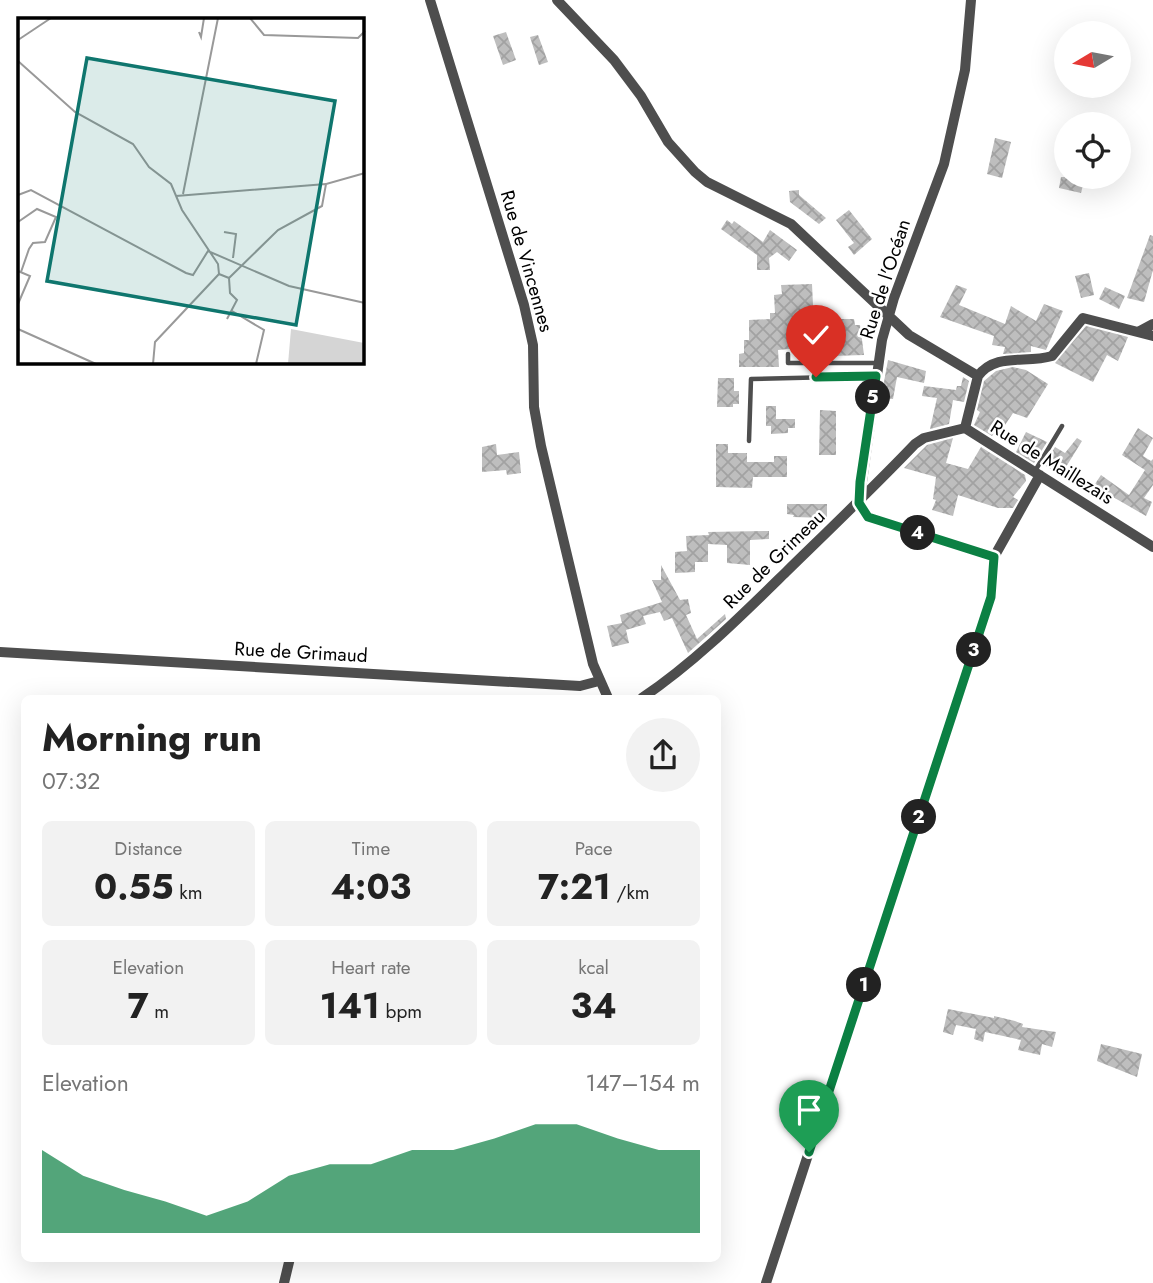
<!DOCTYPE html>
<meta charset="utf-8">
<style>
body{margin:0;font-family:Jost,sans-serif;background:#f2f2f2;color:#222;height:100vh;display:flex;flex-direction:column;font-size:26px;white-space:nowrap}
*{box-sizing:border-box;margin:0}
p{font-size:23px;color:#767676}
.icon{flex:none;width:38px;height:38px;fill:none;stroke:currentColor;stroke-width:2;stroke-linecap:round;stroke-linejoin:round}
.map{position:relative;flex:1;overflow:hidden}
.details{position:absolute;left:21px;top:695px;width:700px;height:567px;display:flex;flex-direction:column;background:#fff;border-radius:10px;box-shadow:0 7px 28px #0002}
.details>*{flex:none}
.needle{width:46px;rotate:260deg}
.fabs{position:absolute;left:1054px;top:21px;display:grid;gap:14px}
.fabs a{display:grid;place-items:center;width:77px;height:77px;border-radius:50%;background:#fff;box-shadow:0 7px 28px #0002;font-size:35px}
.pin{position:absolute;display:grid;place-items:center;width:60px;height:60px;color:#fff;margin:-72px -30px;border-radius:50% 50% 50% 0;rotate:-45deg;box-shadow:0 0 7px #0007}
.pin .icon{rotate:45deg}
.km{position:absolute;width:35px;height:35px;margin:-18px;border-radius:50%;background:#222;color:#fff;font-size:19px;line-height:35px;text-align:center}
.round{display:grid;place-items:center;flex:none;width:74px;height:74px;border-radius:37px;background:#f2f2f2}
.head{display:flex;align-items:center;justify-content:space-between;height:119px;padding:0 21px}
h1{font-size:38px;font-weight:700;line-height:52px}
.metrics{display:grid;grid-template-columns:repeat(3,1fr);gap:10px;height:119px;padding:7px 21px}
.metrics div{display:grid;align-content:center;border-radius:10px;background:#f2f2f2;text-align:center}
.metrics b{font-size:35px;font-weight:700}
.metrics small{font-size:19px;font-weight:400}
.metrics p{font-size:19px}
.chart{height:196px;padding:14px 21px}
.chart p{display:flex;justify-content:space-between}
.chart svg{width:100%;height:126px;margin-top:7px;fill:#0b8043;opacity:.7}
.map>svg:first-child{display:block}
.building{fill:url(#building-cross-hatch)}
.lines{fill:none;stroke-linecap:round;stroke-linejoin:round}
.lane{stroke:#4e4e4e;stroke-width:4.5}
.street{stroke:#4e4e4e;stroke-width:10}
.route-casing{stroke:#fff;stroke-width:14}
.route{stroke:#0b8043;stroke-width:9}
.labels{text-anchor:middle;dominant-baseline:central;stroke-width:5;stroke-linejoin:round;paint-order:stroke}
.street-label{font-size:19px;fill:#000;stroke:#fff}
.inset-road{fill:none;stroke:#999;stroke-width:2}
.view{fill:#0f766e;fill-opacity:0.15;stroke:#0f766e;stroke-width:3.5}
.inset-edge{fill:none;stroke:#000;stroke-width:3.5}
</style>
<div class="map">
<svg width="1153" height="1283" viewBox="0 0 1153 1283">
<defs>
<pattern id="building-cross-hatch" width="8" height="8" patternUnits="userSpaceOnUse" patternTransform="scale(1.75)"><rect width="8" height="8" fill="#bebebe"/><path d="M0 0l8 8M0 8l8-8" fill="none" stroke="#a2a2a2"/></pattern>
</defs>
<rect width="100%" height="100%" fill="#fff"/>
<path class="building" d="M506 32 516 60 503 65 493 36Z
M538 35 548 62 539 65 530 37Z
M995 138 1011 142 1002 178 987 174Z
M1061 177H1085L1081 193 1059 188Z
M799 190V195L826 218 819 224 790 202 789 191Z
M849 210 872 239 854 255 848 247 854 243 836 220Z
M727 220 732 224 734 221 763 242 770 230 797 250 789 261 777 252 769 258 770 270H757V255L721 229Z
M1150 235 1153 236V270L1144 302 1127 298Z
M1089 273 1094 295 1081 298 1075 276Z
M812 284 814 327 840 329V319H854L855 325H860L864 355 800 357V348L778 350 779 367H739V354L744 353V340H749V320L770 319V313H775L774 295 782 294 781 285Z
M956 285 967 289 959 305 1005 324 1011 306 1036 321 1044 304 1063 311 1046 350 1031 346V352L1003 354 1005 347 992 345 994 336 940 317Z
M1105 287 1125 296 1119 309 1099 299Z
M1086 326 1128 337 1118 361 1107 355 1093 382 1055 363Z
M888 360 926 371 924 383 897 377 893 399 881 398Z
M1013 367 1026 370 1048 384 1027 418 1013 413 1003 428 999 426 992 436 974 425 980 412 977 410 984 381 996 371Z
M963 377 969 381 964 402 953 400 949 424 930 429 937 398 922 396 924 386 956 390 957 386H961Z
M718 378H734V391H739V404H733V407H717Z
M766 406H776V419H795V428H788V433L771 434V426H766Z
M820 410 836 411V455H819Z
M1138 428 1153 438 1143 456 1151 461 1153 459V485L1144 498 1152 502 1146 516 1113 497 1109 502 1091 490 1101 475 1129 495 1145 470 1122 455Z
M1026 432 1047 442 1034 463 1016 452Z
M953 438 946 463 968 469 981 447 1025 475 1026 481 1013 497 1018 500 1013 508H998L958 495 953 516 932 510 936 500 933 499 936 477 904 468 927 445Z
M1077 438 1082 441 1061 475 1044 465 1055 447 1065 453Z
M496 444 497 455 519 452 521 473 507 475 506 470 482 472V447Z
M716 444H728V453H747V462H774V456H787V477H753L752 488 716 487Z
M787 504H827V518L793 517 794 515 787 514Z
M769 531V539L750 540V565L727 563V545L708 544V562H695V572L675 573V552L687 551 686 536 709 535 708 532Z
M661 565 680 600 688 599 691 613 686 615 697 639 725 614 726 619 688 653 672 618 664 621 660 612 643 616 646 624 626 630 629 643 612 647 607 626 622 623 620 615 662 602 652 580H661Z
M948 1009 994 1018V1016L1015 1021 1023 1024 1022 1027 1056 1032 1052 1047 1042 1044 1040 1055 1018 1050 1021 1040 985 1032 983 1042 974 1039 976 1029 956 1025 953 1035 943 1032Z
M1101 1044 1142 1054 1137 1077 1097 1061Z"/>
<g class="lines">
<path class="lane" d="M788 354V363H878
M749 441 751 379 876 376
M1035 471 1062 426"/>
<path class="street" d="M430 0 524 305 533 345 534 407 541 446 593 664 608 698
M557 0 614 60 641 96 668 142 695 172 707 182 791 224 909 335 978 376 965 428 1153 547
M1140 331 1153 324
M978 376C996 352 1026 364 1052 356L1083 318 1153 336
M994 557 1040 475
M0 652 580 686 599 681
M642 698C695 662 740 617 786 572 830 529 873 488 915 444L924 438 965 428
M284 1283 290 1258
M766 1283 991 597 994 557 868 517 859 503 882 340 894 298 944 164 965 70 971 0"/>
</g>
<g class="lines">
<defs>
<path id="route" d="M809 1152 991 597 994 557 868 517 859 503 860 482 876 376 816 377"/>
</defs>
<use href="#route" class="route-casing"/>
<use href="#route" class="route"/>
</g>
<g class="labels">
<g class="street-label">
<text transform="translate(527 261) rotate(74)">Rue de Vincennes</text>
<text transform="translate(885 279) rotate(-72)">Rue de l'Océan</text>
<text transform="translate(1052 462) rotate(32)">Rue de Maillezais</text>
<text transform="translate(774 559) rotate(-44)">Rue de Grimeau</text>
<text transform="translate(301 652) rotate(3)">Rue de Grimaud</text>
</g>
</g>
<g transform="translate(18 18)">
<rect width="346" height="346" fill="#fff"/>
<path d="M273 311 346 325V346H270Z" fill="#d5d5d5"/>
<path class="inset-road" d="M232 0 246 17 340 20 347 13M181 14 183 19 186 0M0 22 33 0M0 43 57 94 115 126 131 149 153 166 164 192 200 246 201 256M165 176 200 0M0 177 13 172 168 255 175 257 190 233 271 268 347 285M158 178 308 166M0 204 19 191 38 199 27 224 15 225 11 231 3 254M206 214 218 216 215 240M0 253 12 258 0 286M214 293 246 312 238 346M209 301 219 282 212 275 211 260M0 311 78 346M135 346 137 324 201 256 211 260 260 212 304 188 308 166 347 155"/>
<path class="view" d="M69 40 317 83 278 307 29 263Z"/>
<rect width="346" height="346" class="inset-edge"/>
</g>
</svg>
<div class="fabs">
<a><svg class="needle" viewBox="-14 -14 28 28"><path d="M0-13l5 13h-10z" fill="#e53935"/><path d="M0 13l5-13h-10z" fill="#767676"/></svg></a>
<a><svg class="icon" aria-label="locate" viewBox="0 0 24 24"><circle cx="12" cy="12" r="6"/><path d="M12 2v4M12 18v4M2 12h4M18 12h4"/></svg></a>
</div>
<div class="pin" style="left:809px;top:1152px;background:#1e9e55"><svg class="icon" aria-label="arrive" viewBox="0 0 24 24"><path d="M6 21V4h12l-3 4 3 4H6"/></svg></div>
<div class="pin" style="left:816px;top:377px;background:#d93025"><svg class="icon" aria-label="check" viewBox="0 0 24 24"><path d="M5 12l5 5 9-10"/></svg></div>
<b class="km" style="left:864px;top:985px">1</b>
<b class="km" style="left:919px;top:817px">2</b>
<b class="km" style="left:974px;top:650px">3</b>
<b class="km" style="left:918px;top:533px">4</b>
<b class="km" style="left:873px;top:397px">5</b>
<section class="details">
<div class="head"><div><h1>Morning run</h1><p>07:32</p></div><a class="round"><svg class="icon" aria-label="share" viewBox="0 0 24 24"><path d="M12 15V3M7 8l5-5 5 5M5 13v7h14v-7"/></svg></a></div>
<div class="metrics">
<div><p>Distance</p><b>0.55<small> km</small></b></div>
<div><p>Time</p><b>4:03</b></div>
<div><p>Pace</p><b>7:21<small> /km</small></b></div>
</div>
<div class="metrics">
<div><p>Elevation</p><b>7<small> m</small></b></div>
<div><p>Heart rate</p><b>141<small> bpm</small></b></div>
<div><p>kcal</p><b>34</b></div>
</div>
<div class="chart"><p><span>Elevation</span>147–154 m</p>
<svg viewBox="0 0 160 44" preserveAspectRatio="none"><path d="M0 44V15L10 24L20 29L30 33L40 38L50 33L60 24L70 20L80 20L90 15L100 15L110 11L120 6L130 6L140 11L150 15L160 15V44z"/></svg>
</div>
</section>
</div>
